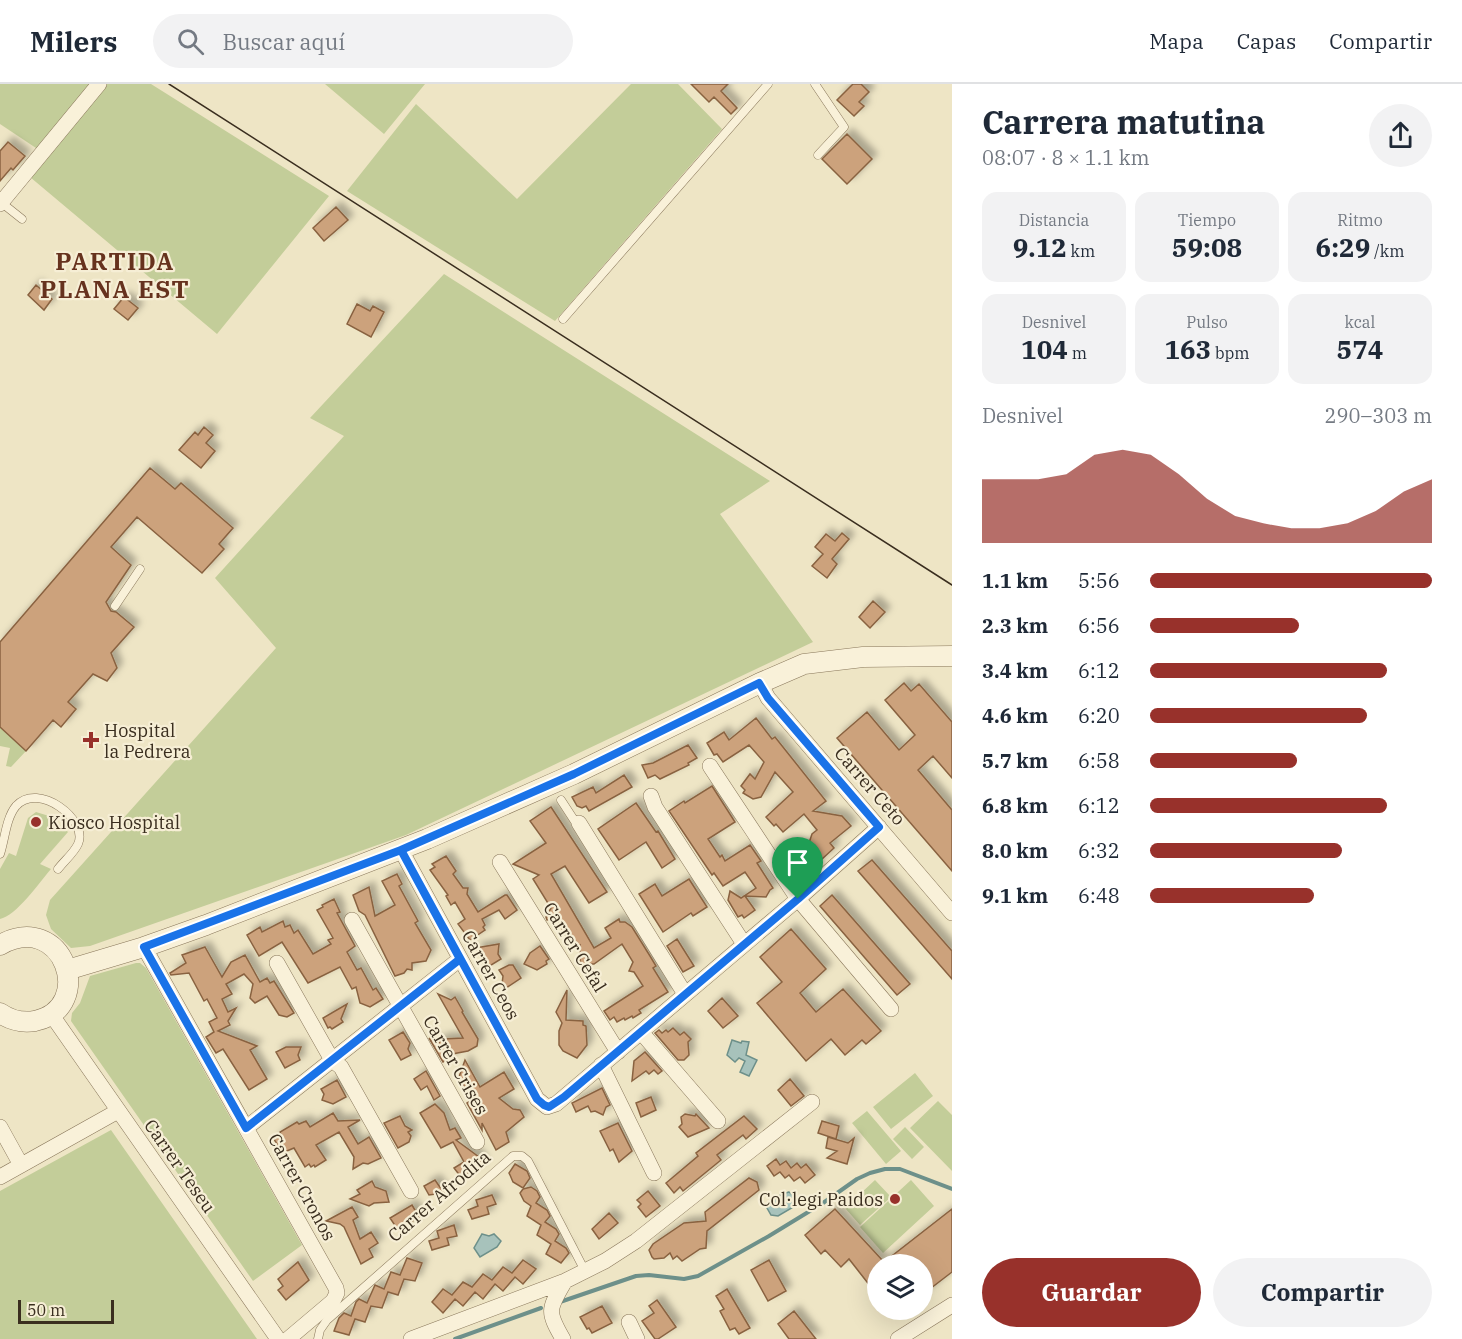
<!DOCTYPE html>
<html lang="es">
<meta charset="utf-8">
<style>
body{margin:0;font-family:"IBM Plex Serif",serif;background:#f2f2f3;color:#1f2937;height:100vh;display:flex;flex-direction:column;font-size:22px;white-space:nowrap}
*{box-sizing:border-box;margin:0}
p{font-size:20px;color:#747a83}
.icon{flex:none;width:33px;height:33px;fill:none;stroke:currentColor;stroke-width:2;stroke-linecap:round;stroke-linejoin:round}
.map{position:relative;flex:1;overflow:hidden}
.panel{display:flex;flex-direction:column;background:#fff;width:510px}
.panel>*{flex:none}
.tools{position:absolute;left:867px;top:1170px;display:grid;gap:12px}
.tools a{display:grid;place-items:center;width:66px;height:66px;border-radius:50%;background:#fff;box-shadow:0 6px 24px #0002;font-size:30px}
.scale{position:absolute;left:18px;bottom:15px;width:96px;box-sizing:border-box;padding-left:6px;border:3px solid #3a2e1f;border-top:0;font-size:16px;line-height:21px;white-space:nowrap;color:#3a2e1f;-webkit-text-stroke:4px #f6eed5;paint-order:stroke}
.pin{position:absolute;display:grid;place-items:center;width:51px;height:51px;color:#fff;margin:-62px -26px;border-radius:50% 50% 50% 0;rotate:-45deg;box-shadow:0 0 6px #0007}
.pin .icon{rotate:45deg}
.round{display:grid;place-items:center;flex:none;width:63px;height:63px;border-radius:32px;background:#f2f2f3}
.overview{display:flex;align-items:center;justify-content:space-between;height:102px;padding:0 30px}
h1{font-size:33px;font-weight:800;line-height:45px}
.figures{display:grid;grid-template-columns:repeat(3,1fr);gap:9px;height:102px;padding:6px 30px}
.figures div{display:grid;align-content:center;border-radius:15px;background:#f2f2f3;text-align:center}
.figures b{font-size:26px;font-weight:800}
.figures small{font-size:16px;font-weight:400}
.figures p{font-size:16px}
.chart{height:168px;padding:12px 30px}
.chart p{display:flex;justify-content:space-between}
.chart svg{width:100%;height:108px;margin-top:6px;fill:#98312b;opacity:.7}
.cta{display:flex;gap:12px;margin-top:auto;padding:12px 30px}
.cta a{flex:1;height:69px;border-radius:36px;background:#98312b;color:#fff;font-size:24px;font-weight:800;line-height:69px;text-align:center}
.cta a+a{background:#f2f2f3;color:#1f2937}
ul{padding:0 30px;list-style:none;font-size:20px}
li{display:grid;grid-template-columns:96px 72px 1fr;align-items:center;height:45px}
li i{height:15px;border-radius:8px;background:#98312b}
header{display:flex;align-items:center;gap:36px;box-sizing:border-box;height:84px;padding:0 30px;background:#fff;border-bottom:2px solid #e0e1e3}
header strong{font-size:28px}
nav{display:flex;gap:33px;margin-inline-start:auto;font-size:21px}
.search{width:420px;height:54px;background:#f2f2f3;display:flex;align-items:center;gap:15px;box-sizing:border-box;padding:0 21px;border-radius:33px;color:#747a83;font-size:22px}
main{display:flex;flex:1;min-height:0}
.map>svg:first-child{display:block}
.green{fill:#c3cd99}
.water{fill:#a7c2bb;stroke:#6d908a;stroke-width:1.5}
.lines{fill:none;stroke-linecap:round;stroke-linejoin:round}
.stream{stroke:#6d908a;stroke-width:4}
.building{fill:#cca27b;stroke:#896241;stroke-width:1.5;filter:url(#shadow)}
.service-casing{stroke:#89775b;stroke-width:9}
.minor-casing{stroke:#89775b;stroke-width:16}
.tertiary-casing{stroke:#89775b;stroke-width:21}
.service{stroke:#f9f1d9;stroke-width:8}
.minor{stroke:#f9f1d9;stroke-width:15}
.tertiary{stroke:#f9f1d9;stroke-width:20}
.tram{stroke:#3a2e1f;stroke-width:1.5}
.route-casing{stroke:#fff;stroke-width:12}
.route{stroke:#1a73e8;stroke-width:8}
.poi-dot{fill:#98312b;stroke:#f6eed5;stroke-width:2}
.labels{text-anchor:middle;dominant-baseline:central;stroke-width:4.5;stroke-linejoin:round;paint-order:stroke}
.poi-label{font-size:18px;fill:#3a2e1f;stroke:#f6eed5;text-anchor:start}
.street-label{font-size:18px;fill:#3a2e1f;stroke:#f6eed5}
.district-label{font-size:24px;font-weight:bold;letter-spacing:1.5px;fill:#66321e;stroke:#f6eed5}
</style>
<header>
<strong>Milers</strong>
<div class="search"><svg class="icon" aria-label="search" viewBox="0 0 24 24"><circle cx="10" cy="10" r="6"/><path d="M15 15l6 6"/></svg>Buscar aquí</div>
<nav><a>Mapa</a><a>Capas</a><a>Compartir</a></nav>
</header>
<main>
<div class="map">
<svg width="952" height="1255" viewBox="0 0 952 1255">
<defs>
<filter id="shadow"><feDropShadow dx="5.5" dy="-5.5" stdDeviation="3" flood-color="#0004"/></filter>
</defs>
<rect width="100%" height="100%" fill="#eee5c5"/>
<path class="green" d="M0 0H93L39 66 0 40Z
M105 0H151L329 112 217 250 30 93Z
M325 0H425L384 50Z
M631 0H678L722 45 555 237 347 107 416 20 517 115Z
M444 190 770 397 720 430 813 558 406 751 90 862 71 864 51 845 46 831 50 816 276 564 215 494 344 352 310 334Z
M0 643 26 667 11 683 6 682 10 664 0 662Z
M36 728 49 732 68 748 40 780 51 785C39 799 16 832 0 835V785L9 769 16 772 28 734Z
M136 879H140L146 884 302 1161 253 1197 71 937 72 929 80 919 90 892Z
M915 989 933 1012 891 1045 873 1023Z
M938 1017 952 1031V1087L910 1044Z
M867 1027 901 1067 886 1080 852 1039Z
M905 1043 924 1063 912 1075 893 1055Z
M111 1046 257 1255H0V1107Z
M875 1096 891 1113 860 1141 845 1124Z
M911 1096 934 1122 883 1169 860 1143Z"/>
<path class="water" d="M732 956 741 959 742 957 749 958 746 971 757 976 749 992 740 988 745 977 739 974 735 978 727 971Z
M789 1108 797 1115 795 1122 778 1132 771 1131 767 1124C772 1114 779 1111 789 1108Z
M482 1150 489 1152 494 1150 501 1157 497 1163 480 1173 474 1164Z"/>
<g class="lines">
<path class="stream" d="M557 1219 636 1192 649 1191 684 1195 698 1192 769 1152 823 1119 857 1095 870 1089 885 1085H900L952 1105
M455 1255 541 1224"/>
</g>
<path class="building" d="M691 0H728L721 7 737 24 731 30 714 13 709 18Z
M853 0H861L869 8 859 18 864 22 854 32 837 16Z
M847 50 872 75 847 100 822 75Z
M8 58 25 72 13 86 11 84 0 97V67Z
M336 123 348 136 324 157 313 144Z
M36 201 52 215 44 226 28 211Z
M124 213 138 224 128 236 114 225Z
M357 220 370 227 373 222 384 228 371 253 347 240Z
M204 343 213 351 206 359 215 367 201 384 179 366 195 348 198 351Z
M150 384 175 405 181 399 233 444 219 460 224 465 202 489 137 433 111 463 131 481 106 518 111 527 116 528 134 543 111 569 117 584 107 597 93 590 68 618 76 625 61 643 53 636 26 667 0 643V558Z
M842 449 849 455 832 475 837 480 827 494 812 482 823 470 815 463 826 450 835 457Z
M873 517 885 528 870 544 859 533Z
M904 599 911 607 919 600 952 638V694L933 672 918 686 952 726V787L837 654 867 628 899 666 915 651 885 616Z
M756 634 772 655 775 653 826 717 813 727 842 732 851 742 830 759 834 764 821 776 816 771 808 779 801 771 800 767 809 759 812 750 817 746 804 730 783 748 776 740 774 742 766 733 793 708 775 688 761 713 753 715 743 709 745 706 741 702 750 690 755 695 764 678 749 661 723 678 717 670 714 671 707 659 724 648 729 656Z
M688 661 697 674 688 679 689 681 660 695 655 691 648 694 642 681 653 679Z
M624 691 632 703 589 727 586 722 582 724 577 722 572 713 593 703 596 709Z
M712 702 735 738 708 755 720 773 722 771 725 777 750 761 761 777 757 779 773 804 770 806 766 813 745 812 755 826 744 834 742 831 738 833 728 816 730 807 741 814 756 804 745 788 723 802 714 789 712 791 669 727 684 717 685 719Z
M636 719 656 748 658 747 675 775 662 784 646 758 619 776 598 745Z
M551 723 607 808 589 819 565 782 551 790 594 864 611 854 605 844 619 835 620 838H625L632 843 650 872 656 882 653 884 668 908 639 926 641 929 633 934 632 932 625 936 624 934 617 938 614 933 610 936 604 927 643 902 634 888 629 887 633 878 622 860 594 880H580V861L574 864 566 859V852L558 838 553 835 547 836 546 833 551 824 533 795 539 791 513 780 546 759 530 737Z
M446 772 456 787 453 790 463 804H468L467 810 478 828 505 811H507L517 826 505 835 499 826 482 835 485 841 483 843 485 846 470 856 458 840 465 835 455 818 451 821 446 812 448 811 430 786 435 783 432 780Z
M872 776 952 867V895L858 787Z
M397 790 402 800 399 802 418 837 415 839 431 866 426 877 412 879V886L407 885 404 889 395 892 365 831 359 827 353 811 369 803 375 832 395 821 382 797Z
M689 795 707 823 693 832 691 829 663 848 639 810 655 800 662 812Z
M832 811 910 900 897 911 820 822Z
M334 815 340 828 337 829 355 862 347 868 357 886 361 884 373 906 376 904 383 915 370 923 360 919 356 903 352 905 340 883 308 899 282 858 259 872 247 851 260 843 262 848 283 837 285 843 290 841 294 849 298 846 313 870 331 860 328 856 333 854 317 826 323 823 322 821Z
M791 845 826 885 800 909 816 928 843 905 881 947 866 960 862 956 845 971 831 955 806 977 757 919 782 898 760 873Z
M677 855 694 882 683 888 667 862Z
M499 860 498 870 501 875 488 883 487 881 485 882 475 864Z
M540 862 549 875 546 877 547 880 537 886 524 880 530 869Z
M205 863 222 893 231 878 245 871 260 898 267 894 270 899 274 897 294 929 287 933 279 931 267 912 255 919 250 914 253 900 244 890 226 900 232 910 222 915 228 928 236 924 228 937 230 941 218 947 257 962 250 966 267 995 249 1006 223 965 216 969 206 953 214 948 209 938 217 934 207 915 204 917 189 889 171 891 170 889 186 879 182 871Z
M509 881H513L521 894 506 904 502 900 503 892 499 886Z
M567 906 566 936 583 937V941L586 942 587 961 577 974 563 967 559 961V947L562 939 556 928Z
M438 910 451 916 455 913 463 927 462 928 478 955 477 962 468 967 452 970 454 972 443 978 429 954 438 960 442 955 463 954Z
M722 914 738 932 723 944 708 927Z
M347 920 341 935 343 938 332 945 330 943 328 944 323 934Z
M673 944 680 951 684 948 691 955 688 958 689 971 684 976H678L655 949 659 946 662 949 666 946 668 948Z
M403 948 410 959 408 965 411 971 401 976 389 956Z
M286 963H301L298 971 300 976 285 984 276 968Z
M645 968 662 987 658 990 654 986 649 990 646 987 632 997 634 977Z
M465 976 480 1003 504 988 514 1005 499 1014 513 1025 520 1026 524 1033 506 1048 509 1058 496 1066 482 1039V1046L467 1019 472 1016 459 993Z
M426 987 440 1012 434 1016 427 1002 421 1006 414 995Z
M790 995 804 1012 791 1022 778 1006Z
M337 996 346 1013 333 1020 322 1016 324 1010 321 1005Z
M602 1004 610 1021 606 1023 603 1031 595 1027 591 1028 588 1022 576 1028 572 1019Z
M651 1013 656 1026 641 1033 636 1019Z
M435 1020 444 1029 450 1046 455 1044 461 1054 456 1056 479 1073 482 1079 476 1085 461 1093 454 1084 464 1078 453 1058 441 1064 420 1029Z
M333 1029 338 1037 360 1036 348 1043 358 1060 369 1053 381 1074 368 1080 363 1079 353 1085 354 1073 339 1048 316 1061 326 1076 315 1083 314 1081 311 1083 309 1080 305 1083 294 1064 282 1069 274 1055 281 1051 280 1048 297 1038 299 1040 306 1037 310 1043Z
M685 1030 695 1032 696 1030 709 1044 688 1053 679 1043 682 1040 681 1033Z
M400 1032 405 1042 412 1046 408 1048 411 1052 409 1058 398 1064 384 1039Z
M744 1032 757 1045 746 1055 743 1051 717 1071 721 1076 683 1107 680 1103 674 1109 666 1099 698 1072 696 1069Z
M822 1037 839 1042 836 1055 818 1049Z
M618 1039 632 1067 619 1078 613 1065 610 1067 600 1047Z
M828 1053 848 1059 854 1054 847 1080 827 1074 837 1067 826 1064Z
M776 1075 780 1081 786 1077 791 1084 797 1079 801 1084 806 1080 815 1091 805 1099 800 1093 794 1097 789 1091 785 1094 780 1088 774 1092 767 1082Z
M515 1080 527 1087 530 1094 523 1104 513 1098 510 1091 509 1089Z
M749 1094 757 1098 759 1106 707 1147 706 1164 700 1165 682 1177 677 1172 673 1175 670 1169 664 1174 654 1175 652 1173 649 1166 653 1160 684 1139 706 1137 705 1128Z
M435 1096 444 1109 429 1111 424 1102Z
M372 1097 375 1103 386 1107 389 1118 374 1119 369 1122 350 1115 360 1110 357 1106Z
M531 1103 537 1107 540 1113 536 1119 547 1126 550 1132 545 1138 556 1145 559 1150 555 1157 566 1164 569 1169 561 1179 546 1170 551 1160 537 1151 541 1141 527 1132 531 1122 524 1117 520 1109 523 1105Z
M648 1107 660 1122 646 1133 638 1123 641 1120 637 1116Z
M492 1111 496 1120 487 1123 489 1130 472 1135 468 1126 478 1122 476 1116Z
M412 1121 419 1133 398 1146 390 1134Z
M352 1123 358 1133 353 1136 360 1155 371 1148 378 1159 369 1165 373 1173 361 1180 344 1143 340 1140 326 1137Z
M835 1125 884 1178 952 1125V1188L922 1211V1180H878V1212L849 1175 841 1183 825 1166 821 1170 805 1151Z
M609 1129 618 1139 599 1155 592 1145Z
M454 1141 457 1152 447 1154 449 1161 432 1166 429 1157 439 1154 437 1147Z
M407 1174 422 1179 415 1197 404 1195 398 1211 388 1208 382 1224 371 1222 365 1238 355 1235 349 1251 334 1247 339 1234 344 1229 351 1232 356 1218 359 1215 367 1219 375 1201 384 1205 391 1188 400 1191Z
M523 1176 536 1185 523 1200 515 1193 503 1207 495 1200 483 1215 475 1208 463 1222 455 1215 443 1229 432 1218 443 1205 452 1211 463 1198 472 1203 483 1190 492 1196 503 1183 512 1189Z
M769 1176 786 1207 768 1217 751 1186Z
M298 1178 309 1196 286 1216 278 1206 283 1202 278 1195Z
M727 1205 750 1244 739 1250 735 1244 730 1246 720 1227 724 1225 716 1212Z
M657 1216 676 1243 658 1255H655L642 1237 654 1229 649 1222Z
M602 1222 612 1239 592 1249 589 1244 587 1245 580 1233Z
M794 1227 816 1255H789L778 1240Z"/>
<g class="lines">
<defs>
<path id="service" d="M815 0 844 43 818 71
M2 119 22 135
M563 235 768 0
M115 522 140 485
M561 716 574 736 579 739
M0 770C5 755 6 734 16 722 38 697 89 736 78 760 74 769 64 777 58 785
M318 1255 320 1246 327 1236 513 1072H522L528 1077 585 1187"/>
<path id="minor" d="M0 120 99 0
M760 599 768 614 952 829
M710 682 798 815 891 925
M651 712 655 723 744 860
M579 739 685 910
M401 766 537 1015 547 1023 556 1020 798 815 879 743
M500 778 618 968
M352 836 477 1058
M144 863 336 1204 337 1209 333 1217 288 1255
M277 879 332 976 341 983 411 1107
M51 930 278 1255
M641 948 718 1037
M601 981 654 1089
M0 1043 21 1081
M246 1044 460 875
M0 1093 118 1027
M629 1238 637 1255
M411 1255 565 1197 605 1177 636 1157 812 1018
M563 1255C546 1226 549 1225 565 1197
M898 1255 952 1221"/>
<path id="tertiary" d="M0 861C64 825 97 924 35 937 22 939 10 936 0 929
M67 886 144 863 206 841 427 755 574 690 760 599 804 580 863 573 952 572"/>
</defs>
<use href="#service" class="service-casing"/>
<use href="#minor" class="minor-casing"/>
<use href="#tertiary" class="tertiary-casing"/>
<use href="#service" class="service"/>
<use href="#minor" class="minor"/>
<use href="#tertiary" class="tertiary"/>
<path class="tram" d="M169 0 952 501"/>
</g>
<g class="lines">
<defs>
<path id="route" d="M798 815 564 1013 549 1023 544 1021 537 1015 401 766 144 863 246 1044 460 875 401 766 574 690 759 599 768 614 879 743 798 815"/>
</defs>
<use href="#route" class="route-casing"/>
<use href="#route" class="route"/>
</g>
<g class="poi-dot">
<path d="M88 647h6v6h6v6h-6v6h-6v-6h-6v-6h6z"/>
<circle cx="36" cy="738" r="6"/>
<circle cx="895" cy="1115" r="6"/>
</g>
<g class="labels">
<g class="poi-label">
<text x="104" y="646">Hospital<tspan x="104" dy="21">la Pedrera</tspan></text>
<text x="48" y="738">Kiosco Hospital</text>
<text x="883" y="1115" text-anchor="end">Col·legi Paidos</text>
</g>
<g class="street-label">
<text transform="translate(870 702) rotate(49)">Carrer Ceto</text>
<text transform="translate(575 863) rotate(58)">Carrer Cefal</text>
<text transform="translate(491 891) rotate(61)">Carrer Ceos</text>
<text transform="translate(456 981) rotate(60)">Carrer Crises</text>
<text transform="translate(180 1082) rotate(55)">Carrer Teseu</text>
<text transform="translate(302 1103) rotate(61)">Carrer Cronos</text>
<text transform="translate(439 1112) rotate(-41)">Carrer Afrodita</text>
</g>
<g class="district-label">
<text x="115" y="177">PARTIDA<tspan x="115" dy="28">PLANA EST</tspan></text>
</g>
</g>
</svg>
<div class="tools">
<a><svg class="icon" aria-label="layers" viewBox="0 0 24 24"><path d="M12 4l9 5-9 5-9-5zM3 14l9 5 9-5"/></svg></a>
</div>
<div class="scale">50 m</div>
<div class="pin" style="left:798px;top:815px;background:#1e9e55"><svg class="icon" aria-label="arrive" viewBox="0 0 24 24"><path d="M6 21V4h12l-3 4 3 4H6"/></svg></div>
</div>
<section class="panel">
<div class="overview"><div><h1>Carrera matutina</h1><p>08:07 · 8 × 1.1 km</p></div><a class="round"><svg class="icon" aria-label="share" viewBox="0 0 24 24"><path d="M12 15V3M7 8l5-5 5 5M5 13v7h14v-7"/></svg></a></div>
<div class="figures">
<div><p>Distancia</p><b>9.12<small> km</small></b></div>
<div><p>Tiempo</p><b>59:08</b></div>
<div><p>Ritmo</p><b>6:29<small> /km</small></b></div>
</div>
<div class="figures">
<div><p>Desnivel</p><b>104<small> m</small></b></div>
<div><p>Pulso</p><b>163<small> bpm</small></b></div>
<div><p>kcal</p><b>574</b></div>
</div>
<div class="chart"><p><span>Desnivel</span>290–303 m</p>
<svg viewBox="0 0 160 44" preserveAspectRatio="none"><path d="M0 44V18L10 18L20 18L30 16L40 8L50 6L60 8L70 16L80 26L90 33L100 36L110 38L120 38L130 36L140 31L150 23L160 18V44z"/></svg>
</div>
<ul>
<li><b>1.1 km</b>5:56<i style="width:100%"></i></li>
<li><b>2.3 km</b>6:56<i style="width:53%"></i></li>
<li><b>3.4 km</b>6:12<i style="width:84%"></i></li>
<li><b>4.6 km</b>6:20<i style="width:77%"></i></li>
<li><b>5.7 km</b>6:58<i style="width:52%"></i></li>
<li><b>6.8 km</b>6:12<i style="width:84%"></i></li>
<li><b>8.0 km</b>6:32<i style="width:68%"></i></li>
<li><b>9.1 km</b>6:48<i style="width:58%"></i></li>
</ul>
<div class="cta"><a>Guardar</a><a>Compartir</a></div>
</section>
</main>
